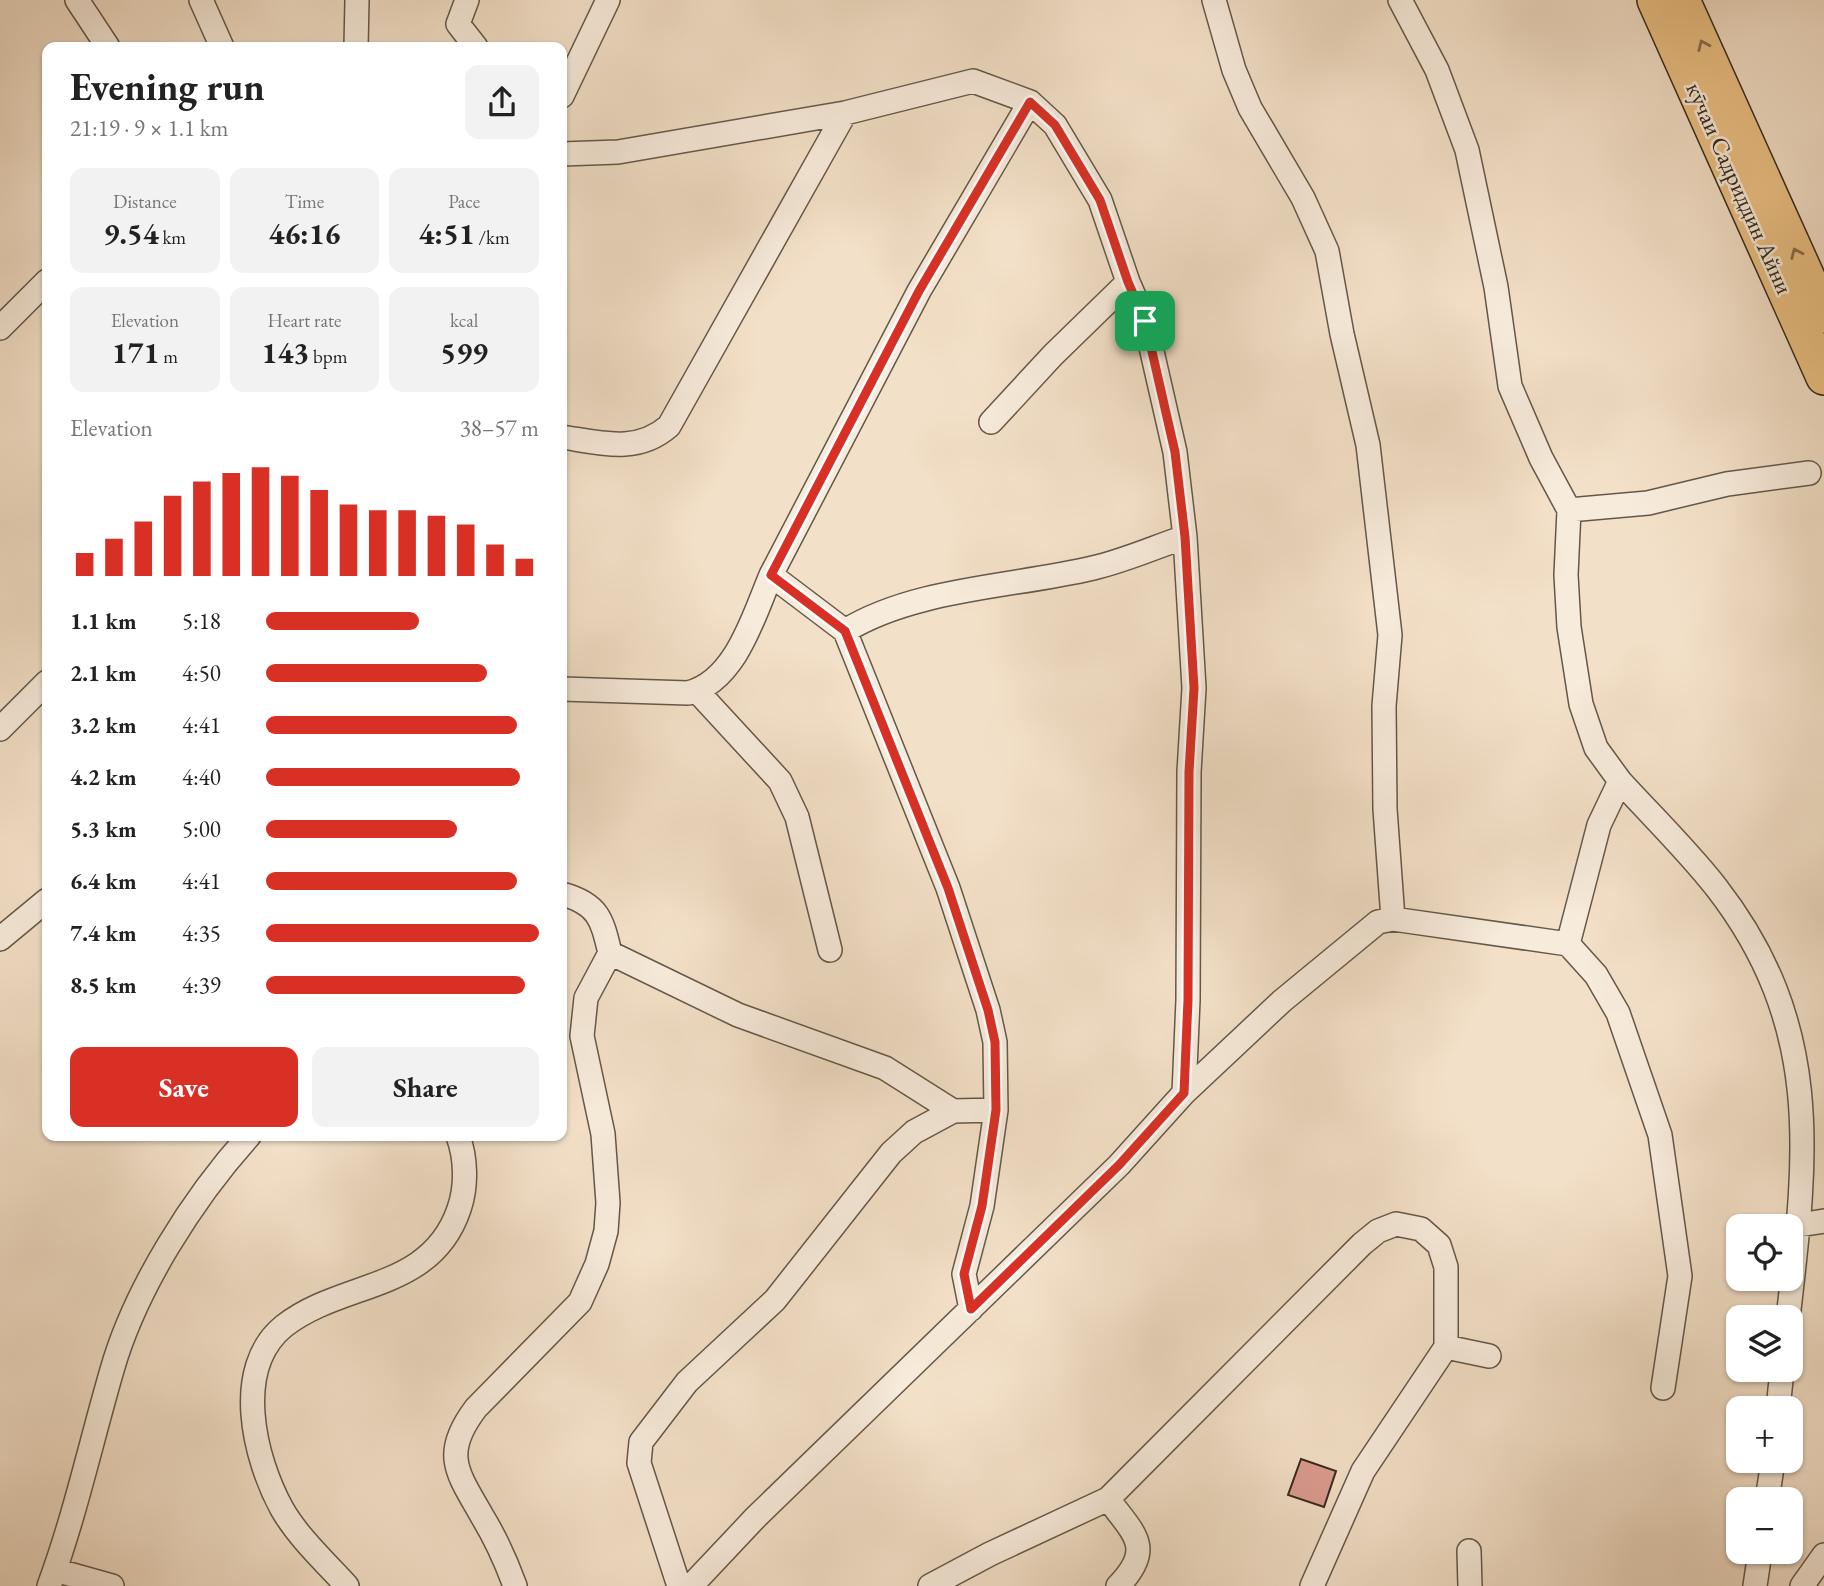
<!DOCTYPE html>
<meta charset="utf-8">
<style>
body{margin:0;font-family:"EB Garamond",serif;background:#f2f2f2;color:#222;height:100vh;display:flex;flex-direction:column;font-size:26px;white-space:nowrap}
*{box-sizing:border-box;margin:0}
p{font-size:23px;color:#767676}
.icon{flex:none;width:38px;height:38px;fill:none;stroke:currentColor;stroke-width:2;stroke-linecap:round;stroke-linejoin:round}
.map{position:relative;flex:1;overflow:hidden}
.panel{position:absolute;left:42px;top:42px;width:525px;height:1099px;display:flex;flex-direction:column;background:#fff;border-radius:14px;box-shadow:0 2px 5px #0004}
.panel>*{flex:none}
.controls{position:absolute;left:1726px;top:1214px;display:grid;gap:14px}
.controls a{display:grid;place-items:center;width:77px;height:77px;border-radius:14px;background:#fff;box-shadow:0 2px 5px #0004;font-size:35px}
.pin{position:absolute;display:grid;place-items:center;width:60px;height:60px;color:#fff;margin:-30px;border-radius:14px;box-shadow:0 4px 10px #0006}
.round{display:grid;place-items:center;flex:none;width:74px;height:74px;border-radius:14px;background:#f2f2f2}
.summary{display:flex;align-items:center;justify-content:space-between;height:119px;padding:0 28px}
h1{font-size:38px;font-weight:700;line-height:52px}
.figures{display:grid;grid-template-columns:repeat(3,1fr);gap:10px;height:119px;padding:7px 28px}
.figures div{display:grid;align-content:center;border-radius:14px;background:#f2f2f2;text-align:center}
.figures b{font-size:30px;font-weight:700}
.figures small{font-size:19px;font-weight:400}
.figures p{font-size:19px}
.chart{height:196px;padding:14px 28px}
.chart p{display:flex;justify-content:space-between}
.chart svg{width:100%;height:126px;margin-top:7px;stroke:#d93025;stroke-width:6}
.cta{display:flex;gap:14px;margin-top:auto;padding:14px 28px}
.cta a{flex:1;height:80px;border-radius:14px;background:#d93025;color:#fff;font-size:28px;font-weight:700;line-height:80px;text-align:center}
.cta a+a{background:#f2f2f2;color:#222}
ul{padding:0 28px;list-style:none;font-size:23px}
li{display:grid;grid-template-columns:112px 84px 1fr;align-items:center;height:52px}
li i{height:18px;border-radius:9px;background:#d93025}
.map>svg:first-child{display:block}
.building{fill:#dc9c90;stroke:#332a1f;stroke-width:2}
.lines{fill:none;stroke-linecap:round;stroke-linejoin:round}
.minor-casing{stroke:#635849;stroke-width:26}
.highway-casing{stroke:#332a1f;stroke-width:38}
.minor{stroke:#f7ebdb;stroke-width:23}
.highway{stroke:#eac084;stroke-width:35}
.oneway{stroke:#856e4c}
.route-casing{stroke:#fff;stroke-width:14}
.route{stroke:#d93025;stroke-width:9}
.labels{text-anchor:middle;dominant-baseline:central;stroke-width:5;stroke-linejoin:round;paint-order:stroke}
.street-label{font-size:24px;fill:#332a1f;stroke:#f7ebdb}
</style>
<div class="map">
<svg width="1824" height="1586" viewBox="0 0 1824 1586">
<rect width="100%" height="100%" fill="#f3e0c8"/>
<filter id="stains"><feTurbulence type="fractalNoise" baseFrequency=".00286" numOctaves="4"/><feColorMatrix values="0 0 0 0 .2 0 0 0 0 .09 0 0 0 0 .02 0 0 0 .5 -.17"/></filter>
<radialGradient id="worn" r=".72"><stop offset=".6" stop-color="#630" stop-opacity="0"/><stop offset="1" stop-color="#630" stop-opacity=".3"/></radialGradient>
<path class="building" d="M1301 1459 1336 1471 1324 1507 1288 1495Z"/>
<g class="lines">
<defs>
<path id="minor" d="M77 0 108 47
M201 0 222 47
M467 0 458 24 476 47
M1214 0 1234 70 1250 108 1303 198 1327 251 1342 334 1368 445 1390 635 1384 706 1385 809 1393 919
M1400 0 1437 70 1467 150 1496 287 1510 386 1541 458 1569 510 1566 575 1569 627 1581 704 1596 748 1620 781
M356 47 357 0
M562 96 608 0
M562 154 618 152 845 113 973 81 1030 102 1055 125 1100 200 1128 282 1145 321 1175 452 1185 537 1194 688 1189 772 1188 1000 1184 1093 1119 1165 756 1517 691 1586
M0 328 47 281
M991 422 1053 355 1128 282
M562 437C601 443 637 454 669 426L845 113
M1569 510 1648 503 1727 484 1809 473
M771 575 919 291 1030 102
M845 631C915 588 1013 587 1093 568 1124 561 1155 547 1185 537
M562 689 688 693C736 681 754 615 771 575L845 631 948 888 988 1010 995 1042 996 1110 982 1206 964 1274 971 1309
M697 691 780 781 797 817 830 950
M0 729 47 682
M0 939 47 900
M1568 944 1599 825 1620 781C1652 816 1687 850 1716 887 1824 1026 1807 1156 1788 1318
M610 953 738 1015 885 1068 953 1111
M1184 1093 1282 1001 1378 922 1393 919 1568 944 1596 975 1618 1013 1660 1135 1680 1276 1663 1388
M1799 1225 1824 1221
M1446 1347 1489 1356
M1778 1409 1782 1370
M1108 1499C1134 1534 1155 1548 1118 1586
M1767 1500 1773 1461
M1469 1551 1470 1586
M55 1570 112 1586
M49 1586C75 1516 91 1442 112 1370 135 1289 193 1198 249 1136
M347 1586C325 1562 298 1537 282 1509 254 1458 232 1368 284 1326 343 1280 431 1292 459 1209 467 1186 466 1158 458 1136
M515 1586C506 1561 496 1539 482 1516 457 1472 441 1454 476 1408L580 1302 597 1264 606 1231 608 1203 603 1134 582 1036 586 998 610 953C602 920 599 904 562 894
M679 1586 639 1463 641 1442 687 1382 775 1300 891 1153 914 1132 953 1111 996 1110
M930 1586 990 1554 1108 1499 1362 1244 1378 1231 1396 1224 1421 1229 1439 1245 1446 1267V1347L1363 1471 1312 1586
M1755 1586 1760 1552
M1802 1586 1824 1555"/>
<path id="highway" d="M1655 0 1824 377
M1682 0 1824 315"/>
</defs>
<use href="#minor" class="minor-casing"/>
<use href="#highway" class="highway-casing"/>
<use href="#minor" class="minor"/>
<use href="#highway" class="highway"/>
</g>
<defs><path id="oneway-chevron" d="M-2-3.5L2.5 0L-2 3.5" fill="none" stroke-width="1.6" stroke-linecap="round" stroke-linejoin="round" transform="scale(1.75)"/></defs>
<g class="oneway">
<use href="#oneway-chevron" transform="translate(1703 45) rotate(-114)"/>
<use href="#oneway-chevron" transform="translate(1796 253) rotate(-114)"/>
</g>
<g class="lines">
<defs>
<path id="route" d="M1030 102 1055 125 1100 200 1128 282 1145 321 1175 452 1185 537 1194 688 1189 772 1188 1000 1184 1093 1119 1165 971 1309 964 1274 982 1206 996 1110 995 1042 988 1010 948 888 845 631 771 575 919 291Z"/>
</defs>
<use href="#route" class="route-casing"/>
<use href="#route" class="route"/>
</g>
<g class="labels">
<g class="street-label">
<text transform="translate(1740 188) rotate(66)">кӯчаи Садриддин Айни</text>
</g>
</g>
<rect width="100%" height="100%" filter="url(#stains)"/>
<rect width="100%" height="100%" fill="url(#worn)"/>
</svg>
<div class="controls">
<a><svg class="icon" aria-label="locate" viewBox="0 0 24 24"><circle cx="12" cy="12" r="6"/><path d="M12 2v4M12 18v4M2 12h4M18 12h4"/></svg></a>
<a><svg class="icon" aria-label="layers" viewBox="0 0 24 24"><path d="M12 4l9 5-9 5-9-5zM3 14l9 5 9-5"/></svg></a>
<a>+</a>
<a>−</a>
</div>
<div class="pin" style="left:1145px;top:321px;background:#1e9e55"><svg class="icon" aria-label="arrive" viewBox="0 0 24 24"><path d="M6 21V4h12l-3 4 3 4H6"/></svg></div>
<section class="panel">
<div class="summary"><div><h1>Evening run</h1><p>21:19 · 9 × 1.1 km</p></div><a class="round"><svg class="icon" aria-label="share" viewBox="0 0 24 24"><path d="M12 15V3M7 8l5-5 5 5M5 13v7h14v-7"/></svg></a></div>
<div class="figures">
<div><p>Distance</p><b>9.54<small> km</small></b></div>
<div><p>Time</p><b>46:16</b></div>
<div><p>Pace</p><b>4:51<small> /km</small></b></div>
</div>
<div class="figures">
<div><p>Elevation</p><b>171<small> m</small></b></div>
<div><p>Heart rate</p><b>143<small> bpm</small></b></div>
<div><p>kcal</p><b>599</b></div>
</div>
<div class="chart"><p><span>Elevation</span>38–57 m</p>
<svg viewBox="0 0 160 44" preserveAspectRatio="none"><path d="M5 44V36M15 44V31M25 44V25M35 44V16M45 44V11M55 44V8M65 44V6M75 44V9M85 44V14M95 44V19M105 44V21M115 44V21M125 44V23M135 44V26M145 44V33M155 44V38"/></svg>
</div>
<ul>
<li><b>1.1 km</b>5:18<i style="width:56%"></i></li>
<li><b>2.1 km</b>4:50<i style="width:81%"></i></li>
<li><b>3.2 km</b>4:41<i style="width:92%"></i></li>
<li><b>4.2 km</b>4:40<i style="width:93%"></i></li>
<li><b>5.3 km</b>5:00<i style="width:70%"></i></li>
<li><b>6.4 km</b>4:41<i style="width:92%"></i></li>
<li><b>7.4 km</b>4:35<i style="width:100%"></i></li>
<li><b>8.5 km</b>4:39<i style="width:95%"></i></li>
</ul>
<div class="cta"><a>Save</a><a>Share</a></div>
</section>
</div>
